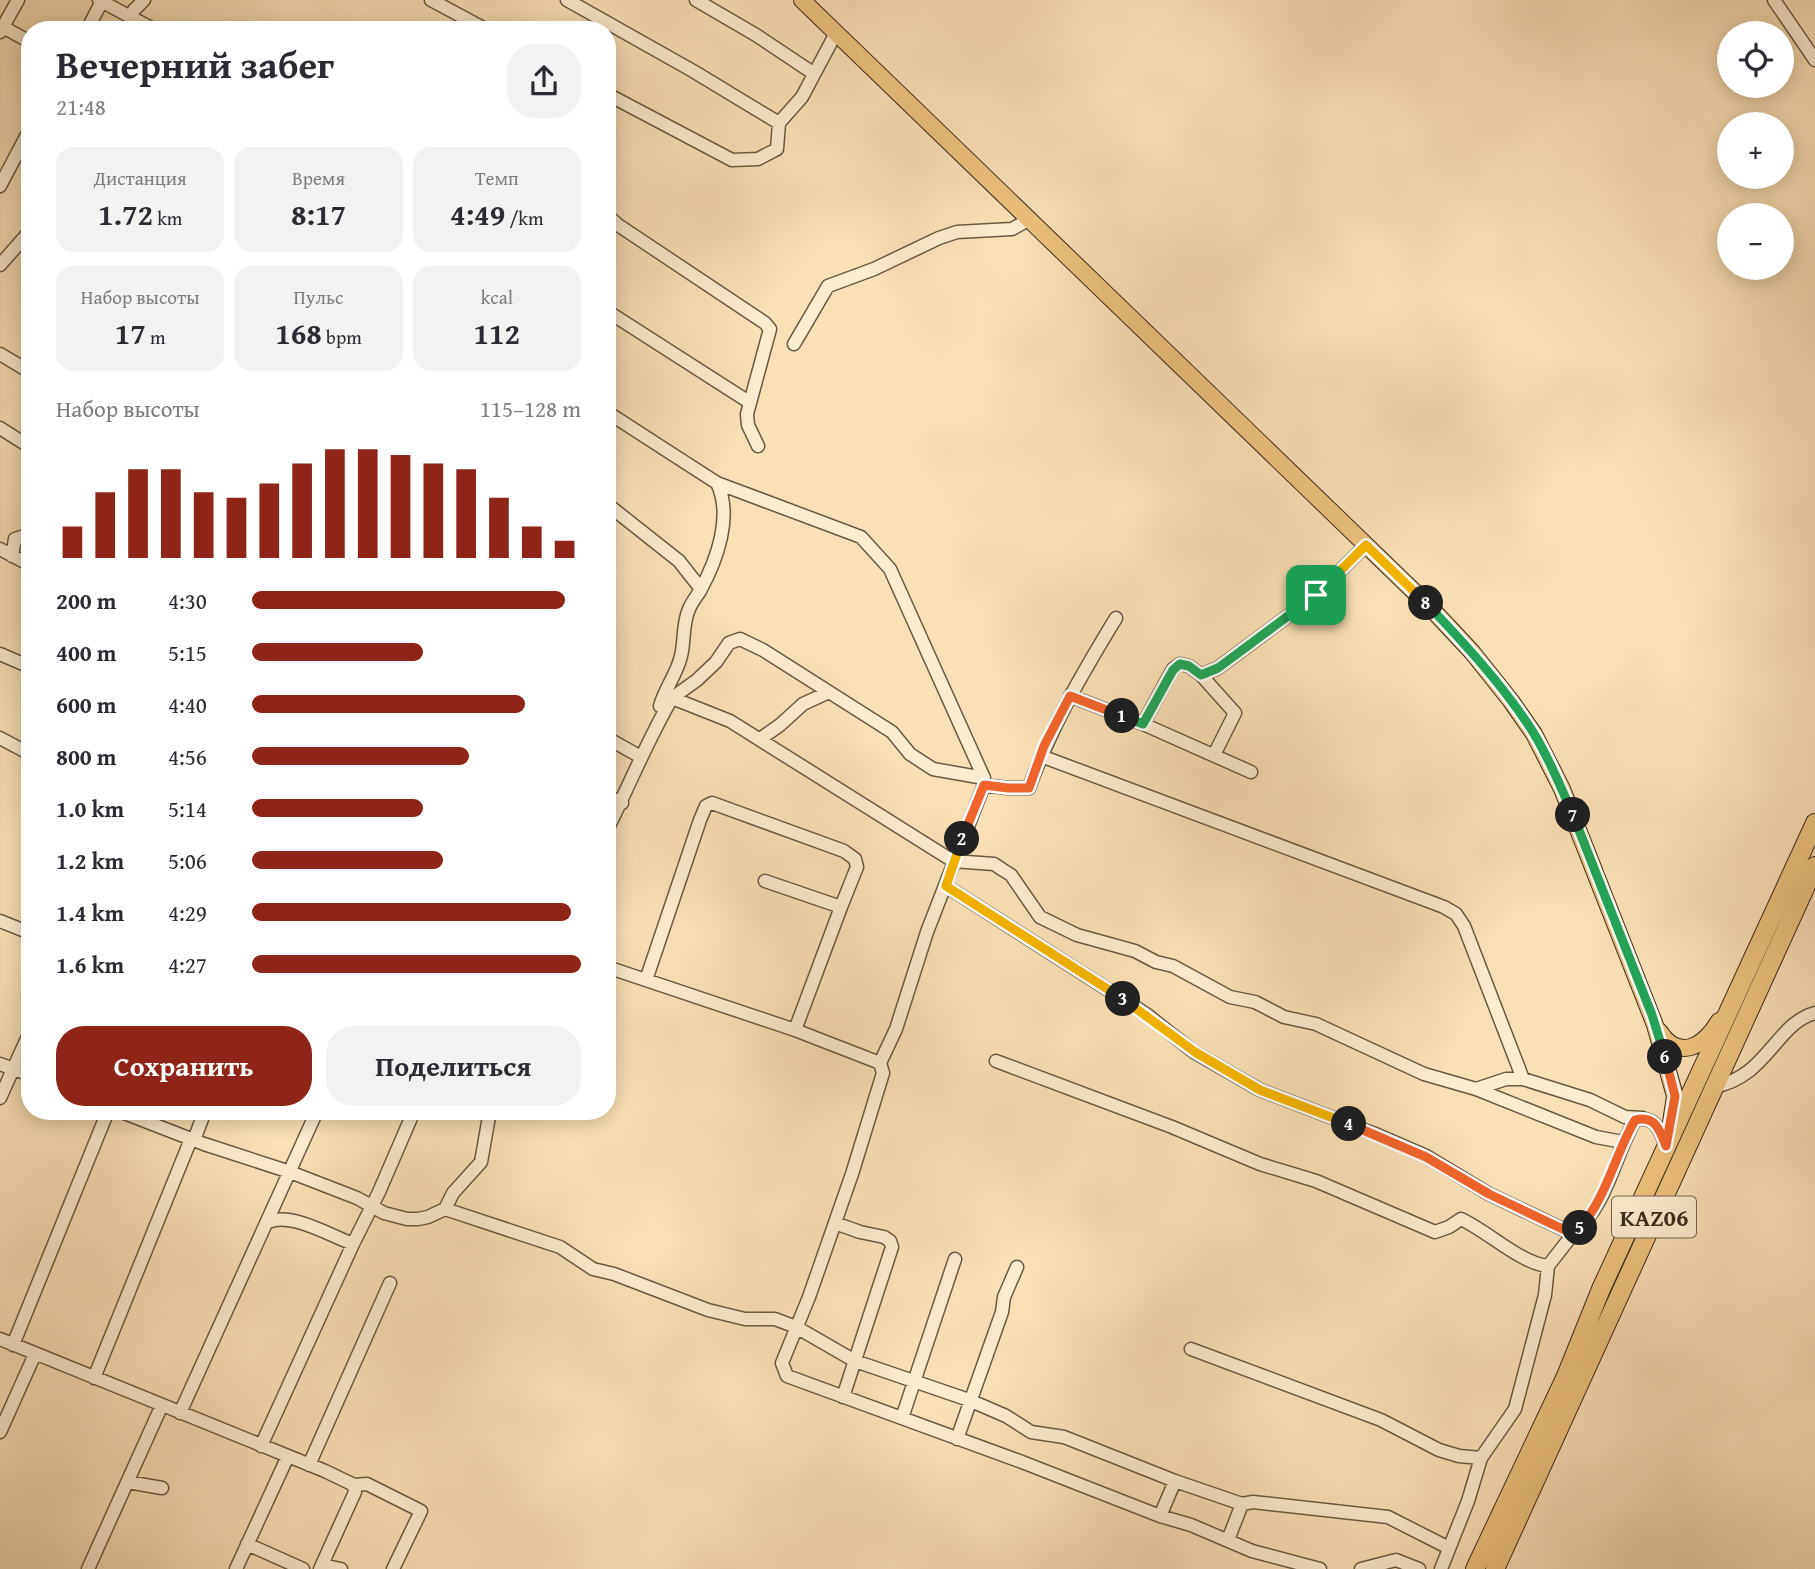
<!DOCTYPE html>
<html lang="ru">
<meta charset="utf-8">
<style>
body{margin:0;font-family:"Gentium Book Plus",serif;background:#f2f2f3;color:#2b2b33;height:100vh;display:flex;flex-direction:column;font-size:26px;white-space:nowrap}
*{box-sizing:border-box;margin:0}
p{font-size:23px;color:#7c7c81}
.icon{flex:none;width:38px;height:38px;fill:none;stroke:currentColor;stroke-width:2;stroke-linecap:round;stroke-linejoin:round}
.map{position:relative;flex:1;overflow:hidden}
.panel{position:absolute;left:21px;top:21px;width:595px;height:1099px;display:flex;flex-direction:column;background:#fff;border-radius:28px;box-shadow:0 4px 18px #0003}
.panel>*{flex:none}
.controls{position:absolute;left:1717px;top:21px;display:grid;gap:14px}
.controls a{display:grid;place-items:center;width:77px;height:77px;border-radius:50%;background:#fff;box-shadow:0 4px 18px #0003;font-size:35px}
.pin{position:absolute;display:grid;place-items:center;width:60px;height:60px;color:#fff;margin:-30px;border-radius:14px;box-shadow:0 4px 10px #0006}
.km{position:absolute;width:35px;height:35px;margin:-18px;border-radius:50%;background:#222;color:#fff;font-size:19px;line-height:35px;text-align:center}
.round{display:grid;place-items:center;flex:none;width:74px;height:74px;border-radius:28px;background:#f2f2f3}
.headline{display:flex;align-items:center;justify-content:space-between;height:119px;padding:0 35px}
h1{font-size:38px;font-weight:800;line-height:52px}
.metrics{display:grid;grid-template-columns:repeat(3,1fr);gap:10px;height:119px;padding:7px 35px}
.metrics div{display:grid;align-content:center;border-radius:18px;background:#f2f2f3;text-align:center}
.metrics b{font-size:30px;font-weight:800}
.metrics small{font-size:19px;font-weight:400}
.metrics p{font-size:19px}
.chart{height:196px;padding:14px 35px}
.chart p{display:flex;justify-content:space-between}
.chart svg{width:100%;height:126px;margin-top:7px;stroke:#8f2418;stroke-width:6}
.primary-button{display:flex;gap:14px;margin-top:auto;padding:14px 35px}
.primary-button a{flex:1;height:80px;border-radius:28px;background:#8f2418;color:#fff;font-size:28px;font-weight:800;line-height:80px;text-align:center}
.primary-button a+a{background:#f2f2f3;color:#2b2b33}
ul{padding:0 35px;list-style:none;font-size:23px}
li{display:grid;grid-template-columns:112px 84px 1fr;align-items:center;height:52px}
li i{height:18px;border-radius:9px;background:#8f2418}
.map>svg:first-child{display:block}
.lines{fill:none;stroke-linecap:round;stroke-linejoin:round}
.minor-casing{stroke:#695943;stroke-width:15}
.major-casing{stroke:#392c1d;stroke-width:18}
.highway-casing{stroke:#392c1d;stroke-width:20}
.minor{stroke:#fbebcf;stroke-width:12}
.major{stroke:#ecc07a;stroke-width:16}
.highway{stroke:#ecc07a;stroke-width:18}
.split-1-casing{stroke:#fff;stroke-width:14}
.split-2-casing{stroke:#fff;stroke-width:14}
.split-3-casing{stroke:#fff;stroke-width:14}
.split-4-casing{stroke:#fff;stroke-width:14}
.split-5-casing{stroke:#fff;stroke-width:14}
.split-6-casing{stroke:#fff;stroke-width:14}
.split-7-casing{stroke:#fff;stroke-width:14}
.split-8-casing{stroke:#fff;stroke-width:14}
.split-9-casing{stroke:#fff;stroke-width:14}
.split-1{stroke:#22a559;stroke-width:9}
.split-2{stroke:#f0652b;stroke-width:9}
.split-3{stroke:#f5b400;stroke-width:9}
.split-4{stroke:#f5b400;stroke-width:9}
.split-5{stroke:#f0652b;stroke-width:9}
.split-6{stroke:#f0652b;stroke-width:9}
.split-7{stroke:#22a559;stroke-width:9}
.split-8{stroke:#22a559;stroke-width:9}
.split-9{stroke:#f5b400;stroke-width:9}
.labels{text-anchor:middle;dominant-baseline:central;stroke-width:5;stroke-linejoin:round;paint-order:stroke}
.shield{fill:#fbebcf;stroke:#736552;stroke-width:2}
.shield-label{font-size:24px;font-weight:bold;fill:#392c1d}
</style>
<div class="map">
<svg width="1815" height="1569" viewBox="0 0 1815 1569">
<rect width="100%" height="100%" fill="#f9e0b5"/>
<filter id="stains"><feTurbulence type="fractalNoise" baseFrequency=".00286" numOctaves="4"/><feColorMatrix values="0 0 0 0 .2 0 0 0 0 .09 0 0 0 0 .02 0 0 0 .5 -.17"/></filter>
<radialGradient id="worn" r=".72"><stop offset=".6" stop-color="#630" stop-opacity="0"/><stop offset="1" stop-color="#630" stop-opacity=".3"/></radialGradient>
<g class="lines">
<defs>
<path id="minor" d="M99 0 155 30
M431 0 487 30
M567 0 693 71 779 123 802 97 836 33
M696 0 756 35 813 73
M1774 0 1815 60
M131 17 134 10 144 0
M3 27 30 42
M87 30 102 1
M0 32 18 0
M607 94 732 160 758 159 777 149 779 123
M0 186 30 129
M607 215 618 225 765 323 770 329 747 414 748 425 758 446
M0 265 30 231
M607 311 749 402
M794 344 828 286 874 269 939 238 957 232 1012 229 1028 220
M0 354 30 372
M607 412 717 483C733 516 717 560 700 591 696 597 692 602 689 609 682 625 685 640 681 656 677 674 665 688 660 706
M0 428 30 447
M717 483 861 537 890 569 984 778V785L927 932 896 1029 880 1063
M607 504 679 561 701 589
M0 549 30 565
M12 556 15 539 24 536 30 539
M0 654 30 667
M1201 675 1235 713 1214 755
M1070 696 1143 724 1251 772
M672 698 697 680 716 662 729 643 740 639 763 650 892 732 910 754 933 769 984 778
M1143 724 1173 669 1180 664 1189 666 1201 675 1218 668 1316 595 1366 545
M0 738 30 754
M607 738 641 757
M760 739 780 725 803 704 829 692
M1041 756 1444 907 1456 914 1464 926 1523 1079
M984 785 1008 788H1029C1051 727 1083 672 1116 618
M607 796 622 803
M607 830C629 786 647 741 672 698L730 721 953 861 994 864 1003 870 1011 875 1040 917 1077 935 1135 951 1156 962 1173 966 1230 997 1255 1002 1284 1017 1316 1024 1424 1074 1476 1089 1506 1079H1523L1590 1100 1625 1117 1643 1118
M765 881 841 907 795 1030
M946 886 1146 1014 1194 1052 1260 1090 1375 1134 1426 1156 1489 1194 1573 1234C1607 1206 1614 1157 1635 1120 1655 1115 1660 1130 1666 1146
M0 921 30 933
M607 967 795 1030 880 1063 883 1073 852 1174 809 1297 782 1363 787 1376 1022 1462 1160 1516 1191 1525 1252 1551 1320 1569
M646 980 700 820 706 806 712 803 844 851 855 859 857 867 841 907
M996 1061 1172 1127 1260 1164 1316 1181 1435 1232 1449 1227 1461 1219C1489 1232 1520 1263 1548 1266
M0 1064 30 1075
M1713 1087C1768 1077 1775 1024 1815 1013
M1476 1089 1596 1137 1623 1142
M0 1098 30 1032
M119 1111 204 1144 290 1172 357 1198 384 1213 407 1219H418L428 1217 445 1209 560 1247 593 1269 614 1274 708 1310 745 1319H775L796 1327 855 1361 969 1400 1006 1416 1031 1432 1064 1437 1175 1481 1242 1504 1253 1502 1388 1517 1449 1548
M194 1140 205 1111
M445 1209 453 1193 481 1162 490 1111
M268 1222C292 1212 329 1235 353 1244
M835 1223 860 1232 884 1237 890 1241 892 1247 843 1397
M0 1339 325 1471 354 1485 367 1484 421 1511 393 1569
M13 1345 108 1111
M1191 1349 1381 1420 1439 1450 1459 1456 1481 1458
M94 1378 191 1139
M180 1413 317 1111
M902 1418 955 1259
M0 1432 35 1354
M957 1439 1002 1312 1004 1297 1017 1267
M261 1446 353 1244 379 1192 414 1111
M309 1465 390 1283
M128 1482 162 1488
M1160 1516 1175 1481
M1228 1540 1242 1504
M247 1544 303 1569
M322 1565 341 1569
M88 1569 162 1405
M236 1569 288 1456
M320 1569 355 1492 354 1485
M1361 1569 1396 1560 1419 1569
M1441 1569 1468 1501 1481 1458 1515 1409 1545 1295 1548 1266 1573 1234"/>
<path id="major" d="M802 0 1427 604 1472 652 1511 701 1534 734 1562 789 1655 1025 1675 1096 1670 1129
M1659 1031C1679 1062 1704 1046 1719 1021"/>
<path id="highway" d="M1475 1569 1566 1376 1601 1289 1815 823
M1495 1569 1815 866"/>
</defs>
<use href="#minor" class="minor-casing"/>
<use href="#major" class="major-casing"/>
<use href="#highway" class="highway-casing"/>
<use href="#minor" class="minor"/>
<use href="#major" class="major"/>
<use href="#highway" class="highway"/>
</g>
<g class="lines">
<defs>
<path id="split-1" d="M1122 716 1143 724 1173 670 1180 664 1189 666 1201 675 1218 668 1316 595"/>
<path id="split-2" d="M962 839 984 785 1008 788H1029L1044 746 1070 696 1122 716"/>
<path id="split-3" d="M962 839 946 886 1123 999"/>
<path id="split-4" d="M1123 999 1195 1052 1260 1090 1349 1124"/>
<path id="split-5" d="M1349 1124 1426 1157 1489 1194 1573 1234 1580 1228"/>
<path id="split-6" d="M1580 1228C1607 1196 1615 1155 1635 1120 1655 1115 1660 1130 1666 1146L1675 1096 1665 1057"/>
<path id="split-7" d="M1573 815 1652 1015 1665 1057"/>
<path id="split-8" d="M1426 603C1464 643 1503 685 1533 732 1549 758 1561 787 1573 815"/>
<path id="split-9" d="M1316 595 1366 545 1426 603"/>
</defs>
<use href="#split-1" class="split-1-casing"/>
<use href="#split-2" class="split-2-casing"/>
<use href="#split-3" class="split-3-casing"/>
<use href="#split-4" class="split-4-casing"/>
<use href="#split-5" class="split-5-casing"/>
<use href="#split-6" class="split-6-casing"/>
<use href="#split-7" class="split-7-casing"/>
<use href="#split-8" class="split-8-casing"/>
<use href="#split-9" class="split-9-casing"/>
<use href="#split-1" class="split-1"/>
<use href="#split-2" class="split-2"/>
<use href="#split-3" class="split-3"/>
<use href="#split-4" class="split-4"/>
<use href="#split-5" class="split-5"/>
<use href="#split-6" class="split-6"/>
<use href="#split-7" class="split-7"/>
<use href="#split-8" class="split-8"/>
<use href="#split-9" class="split-9"/>
</g>
<g class="labels">
<rect class="shield" x="1612" y="1196.5" width="84" height="41" rx="5"/>
<g class="shield-label">
<text x="1654" y="1217">KАZ06</text>
</g>
</g>
<rect width="100%" height="100%" filter="url(#stains)"/>
<rect width="100%" height="100%" fill="url(#worn)"/>
</svg>
<div class="controls">
<a><svg class="icon" aria-label="locate" viewBox="0 0 24 24"><circle cx="12" cy="12" r="6"/><path d="M12 2v4M12 18v4M2 12h4M18 12h4"/></svg></a>
<a>+</a>
<a>−</a>
</div>
<div class="pin" style="left:1316px;top:595px;background:#1e9e55"><svg class="icon" aria-label="arrive" viewBox="0 0 24 24"><path d="M6 21V4h12l-3 4 3 4H6"/></svg></div>
<b class="km" style="left:1122px;top:716px">1</b>
<b class="km" style="left:962px;top:839px">2</b>
<b class="km" style="left:1123px;top:999px">3</b>
<b class="km" style="left:1349px;top:1124px">4</b>
<b class="km" style="left:1580px;top:1228px">5</b>
<b class="km" style="left:1665px;top:1057px">6</b>
<b class="km" style="left:1573px;top:815px">7</b>
<b class="km" style="left:1426px;top:603px">8</b>
<section class="panel">
<div class="headline"><div><h1>Вечерний забег</h1><p>21:48</p></div><a class="round"><svg class="icon" aria-label="share" viewBox="0 0 24 24"><path d="M12 15V3M7 8l5-5 5 5M5 13v7h14v-7"/></svg></a></div>
<div class="metrics">
<div><p>Дистанция</p><b>1.72<small> km</small></b></div>
<div><p>Время</p><b>8:17</b></div>
<div><p>Темп</p><b>4:49<small> /km</small></b></div>
</div>
<div class="metrics">
<div><p>Набор высоты</p><b>17<small> m</small></b></div>
<div><p>Пульс</p><b>168<small> bpm</small></b></div>
<div><p>kcal</p><b>112</b></div>
</div>
<div class="chart"><p><span>Набор высоты</span>115–128 m</p>
<svg viewBox="0 0 160 44" preserveAspectRatio="none"><path d="M5 44V33M15 44V21M25 44V13M35 44V13M45 44V21M55 44V23M65 44V18M75 44V11M85 44V6M95 44V6M105 44V8M115 44V11M125 44V13M135 44V23M145 44V33M155 44V38"/></svg>
</div>
<ul>
<li><b>200 m</b>4:30<i style="width:95%"></i></li>
<li><b>400 m</b>5:15<i style="width:52%"></i></li>
<li><b>600 m</b>4:40<i style="width:83%"></i></li>
<li><b>800 m</b>4:56<i style="width:66%"></i></li>
<li><b>1.0 km</b>5:14<i style="width:52%"></i></li>
<li><b>1.2 km</b>5:06<i style="width:58%"></i></li>
<li><b>1.4 km</b>4:29<i style="width:97%"></i></li>
<li><b>1.6 km</b>4:27<i style="width:100%"></i></li>
</ul>
<div class="primary-button"><a>Сохранить</a><a>Поделиться</a></div>
</section>
</div>
